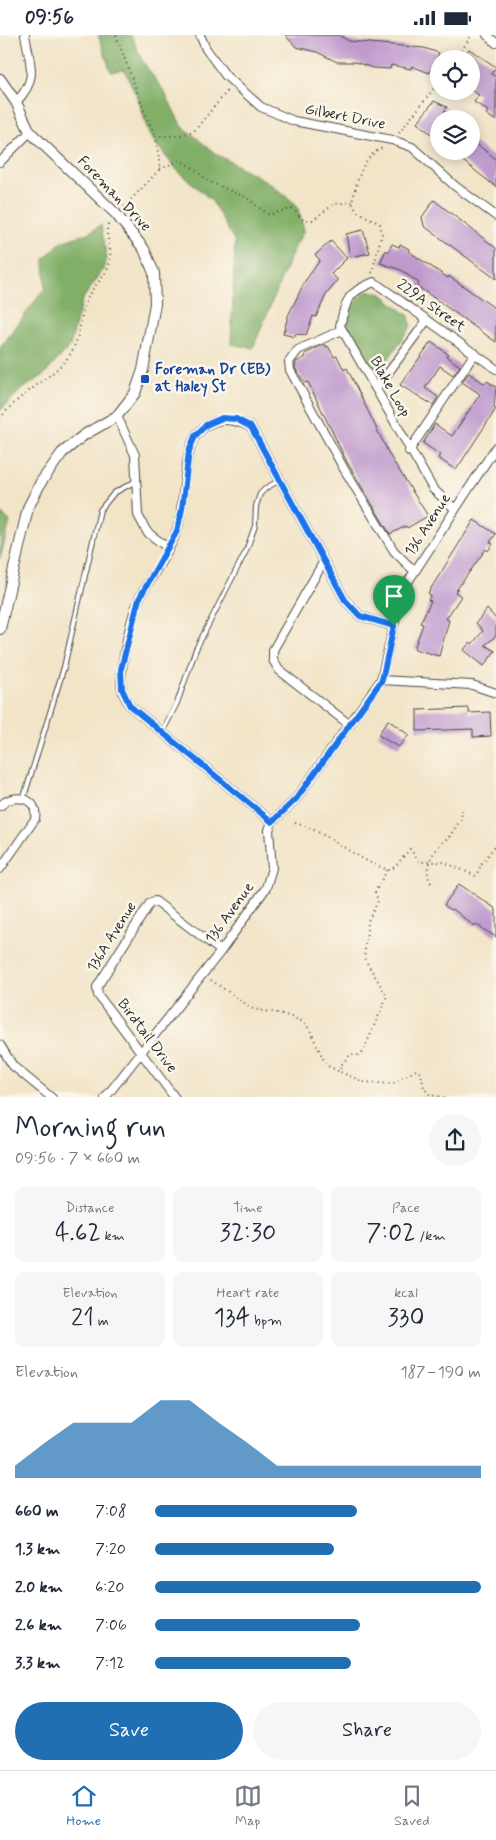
<!DOCTYPE html>
<meta charset="utf-8">
<style>
body{margin:0;font-family:Mynerve,sans-serif;background:#f6f6f7;color:#1f2937;height:100vh;display:flex;flex-direction:column;font-size:19px;white-space:nowrap}
*{box-sizing:border-box;margin:0}
p{font-size:16px;color:#747a83}
.icon{flex:none;width:28px;height:28px;fill:none;stroke:currentColor;stroke-width:2;stroke-linecap:round;stroke-linejoin:round}
.map{position:relative;height:1062px;overflow:hidden}
.sheet{display:flex;flex-direction:column;background:#fff;flex:1}
.sheet>*{flex:none}
.tools{position:absolute;left:430px;top:15px;display:grid;gap:10px}
.tools a{display:grid;place-items:center;width:50px;height:50px;border-radius:50%;background:#fff;box-shadow:0 2px 12px #0003;font-size:25px}
.pin{position:absolute;display:grid;place-items:center;width:42px;height:42px;color:#fff;margin:-51px -21px;border-radius:50% 50% 50% 0;rotate:-45deg;box-shadow:0 0 5px #0007}
.pin .icon{rotate:45deg}
.round{display:grid;place-items:center;flex:none;width:52px;height:52px;border-radius:26px;background:#f6f6f7}
.headline{display:flex;align-items:center;justify-content:space-between;height:85px;padding:0 15px}
h1{font-size:28px;font-weight:600;line-height:38px}
.figures{display:grid;grid-template-columns:repeat(3,1fr);gap:8px;height:85px;padding:5px 15px}
.figures div{display:grid;align-content:center;border-radius:10px;background:#f6f6f7;text-align:center}
.figures b{font-size:25px;font-weight:600}
.figures small{font-size:14px;font-weight:400}
.figures p{font-size:14px}
.chart{height:140px;padding:10px 15px}
.chart p{display:flex;justify-content:space-between}
.chart svg{width:100%;height:90px;margin-top:5px;fill:#1f6fb2;opacity:.7}
.action{display:flex;gap:10px;margin-top:auto;padding:10px 15px}
.action a{flex:1;height:58px;border-radius:30px;background:#1f6fb2;color:#fff;font-size:20px;font-weight:600;line-height:58px;text-align:center}
.action a+a{background:#f6f6f7;color:#1f2937}
ul{padding:0 15px;list-style:none;font-size:16px}
li{display:grid;grid-template-columns:80px 60px 1fr;align-items:center;height:38px}
li i{height:12px;border-radius:6px;background:#1f6fb2}
.status{display:flex;justify-content:space-between;align-items:center;height:35px;padding:0 25px;background:#fff;direction:ltr}
.status svg{height:14px;fill:currentColor}
.menu{display:flex;justify-content:space-around;align-items:center;height:70px;border-top:1px solid #e0e1e3;background:#fff;font-size:14px;color:#747a83}
.menu a{display:grid;justify-items:center;gap:2px}
.menu .on{color:#1f6fb2}
.map>svg:first-child{display:block}
.forest{fill:#81af68;stroke:#566d4a}
.building{fill:#bf9acd}
.lines{fill:none;stroke-linecap:round;stroke-linejoin:round}
.service-casing{stroke:#494742;stroke-width:6}
.minor-casing{stroke:#494742;stroke-width:10}
.tertiary-casing{stroke:#494742;stroke-width:12}
.path{stroke:#494742;stroke-width:2;stroke-dasharray:1 4;stroke-linecap:butt}
.service{stroke:#fff;stroke-width:4}
.minor{stroke:#fff;stroke-width:8}
.tertiary{stroke:#fff;stroke-width:10}
.route-casing{stroke:#fff;stroke-width:10}
.route{stroke:#1a73e8;stroke-width:6}
.transit-dot{fill:#1a4fb4;stroke:#fbf7ec;stroke-width:2}
.labels{text-anchor:middle;dominant-baseline:central;stroke-width:5;stroke-linejoin:round;paint-order:stroke}
.street-label{font-size:15px;fill:#2b2b2b;stroke:#fbf7ec}
.transit-label{font-size:15px;font-weight:bold;fill:#164399;stroke:#fbf7ec;text-anchor:start}
</style>
<div class="status"><b>09:56</b><svg viewBox="0 0 49 12"><path d="M0 12V9h3v3zM5 12V6h3v6zM10 12V3h3v9zM15 12V0h3v12zM26 1h20v11H26zM47 4h2v5h-2z"/></svg></div>
<div class="map">
<svg width="496" height="1063" viewBox="0 0 496 1063">
<rect width="100%" height="100%" fill="#fbf7ec"/>
<filter id="ink" filterUnits="userSpaceOnUse"><feTurbulence type="fractalNoise" baseFrequency=".02" numOctaves="2"/><feDisplacementMap in="SourceGraphic" scale="10" xChannelSelector="R" yChannelSelector="G"/><feConvolveMatrix kernelMatrix="1 2 1 2 8 2 1 2 1" color-interpolation-filters="sRGB"/></filter>
<filter id="wash" filterUnits="userSpaceOnUse"><feTurbulence type="fractalNoise" baseFrequency=".0096" numOctaves="4" result="noise"/><feDisplacementMap in="SourceGraphic" scale="20" xChannelSelector="R" yChannelSelector="G"/><feGaussianBlur stdDeviation="1.12" result="paint"/><feColorMatrix in="noise" values="0 0 0 0 0 0 0 0 0 0 0 0 0 0 0 0 0 1.4 0 .05"/><feComposite in="paint" operator="in"/></filter>
<g filter="url(#wash)">
<rect width="100%" height="100%" fill="#f2e4c7"/>
<path class="forest" d="M98 0H131L143 27 164 56 181 90 216 119 268 147 297 170 304 195 292 218 253 313 231 309 235 207 212 166 175 133 149 100 139 66 124 34 111 37Z
M101 190 107 223 104 234 82 265 70 311 44 340 21 355 0 376V313L45 253 44 224 61 207 88 198Z
M366 257H379L409 281 411 291 383 332 374 333 369 329C355 308 338 296 353 272 357 266 360 261 366 257Z
M0 478 10 486 0 524Z"/>
<g id="blocks">
<path class="building" d="M285 0H338L349 6 424 13 439 18 429 38 412 31 411 34 391 30 390 34 373 33 355 27H337L317 17 296 12Z
M469 14 496 32 491 39 496 42V86L486 79 488 76 474 67 479 60 471 55V24H462Z
M434 66 447 72 444 76 457 84H439V105L417 88Z
M471 105 496 124V152L458 122 461 116H471Z
M434 165 496 213V244L424 191 422 182Z
M363 195 370 218 350 222 346 199Z
M331 206 347 223 331 239 338 245 326 260 316 282 313 281 306 300 296 299 295 302 283 299 288 281 305 246 320 225 315 220Z
M392 209 399 212 400 209 409 214 408 216 448 243 449 241 496 274V307L417 251 419 248 401 235 380 228 386 215 388 217Z
M431 307 448 319 446 321 460 331 453 340 440 331 425 353 438 362 433 370 400 350Z
M325 309 326 312 328 311 334 322 337 321 344 335 347 333 390 421 428 481 407 493 406 491 390 499 347 427 308 347 305 348 295 333 296 327 306 322 305 319Z
M469 338 485 349 487 346 496 352 494 373 496 374 456 435 438 423 440 420 423 408 435 389 452 401 480 359 462 347Z
M474 485 496 499 490 507 493 509 488 516 486 514 455 557 461 561 446 584 449 585 439 621 414 614 423 589 420 588 431 566 428 565 431 560 428 558Z
M487 574 496 584V601L485 610 495 616 484 631 464 615 470 607 472 609 483 596 476 588Z
M469 673V678L490 677 491 701 473 702V694L417 696V675Z
M388 685 409 700 398 712 378 700Z
M459 849 496 874V902L475 889 474 891 453 874 451 875 444 870Z"/>
</g>
</g>
<g filter="url(#ink)">
<use href="#blocks" fill-opacity="0" stroke="#494742" stroke-width="1"/>
<g class="lines">
<defs>
<path id="service" d="M162 698 177 668 196 614 246 516 255 491 256 471 260 459 266 453 280 445
M24 762 64 632 100 475 114 458 136 446"/>
<path id="minor" d="M200 0 206 14 226 41 261 72 294 86 392 105 412 112 455 151 496 181
M487 0 496 8
M16 67C39 44 30 29 25 0
M0 127 30 97
M342 295 298 315 289 327 290 335 344 434 394 516 414 536
M377 353 427 285
M117 381 135 420 138 480 147 497 168 513
M409 416 475 318
M454 473 433 454 340 291C346 264 348 257 374 247L496 334
M324 526 273 615V625L279 635 350 690
M381 645 472 650 496 658
M0 771C13 757 39 762 35 784L0 834
M272 787 130 671C127 666 123 660 122 654 118 638 132 577 140 562 152 539 169 519 177 495 185 471 183 416 197 399 213 381 231 382 251 392L345 565 360 581 393 591
M0 1010 13 1031 52 1063
M105 1063 221 916 266 853 272 833 269 795 272 787 296 764 381 645 402 556 496 412
M175 1063 98 960 97 952 150 868 155 866 221 916"/>
<path id="tertiary" d="M0 44 16 67 30 97 116 179 144 214 154 238 155 269 143 335 135 358 117 381 84 400 62 418 41 447 28 473 0 594"/>
</defs>
<use href="#service" class="service-casing"/>
<use href="#minor" class="minor-casing"/>
<use href="#tertiary" class="tertiary-casing"/>
<path class="path" d="M116 0 147 84 156 101
M456 24 471 1
M399 98 439 47
M160 134 179 126 183 127 192 132 208 146 247 163 269 180 289 174H293L302 184 313 185 334 169 352 167
M124 172 160 134 156 101H177L194 96 229 54
M372 238 382 198 380 189 356 176 352 167C358 145 361 123 382 113
M0 384C18 359 45 348 65 326 82 307 78 283 88 262 93 250 106 242 109 230 114 216 104 203 108 189
M295 788C329 797 355 825 389 835L395 832 410 814 419 827H444L476 841 482 828 496 810
M449 802 461 784 462 775
M387 835 375 857 378 866 368 886 364 923 387 961 363 1017 358 1020 351 1019 341 1030 340 1037 364 1047 392 1049 416 1035 421 1038 424 1053 430 1060 447 1063
M431 848C421 832 435 812 449 802L454 803
M211 945 253 974 283 979 304 987 310 995 326 1030 340 1037"/>
<use href="#service" class="service"/>
<use href="#minor" class="minor"/>
<use href="#tertiary" class="tertiary"/>
</g>
</g>
<g class="lines" filter="url(#ink)">
<defs>
<path id="route" d="M222 383 236 384 251 392 345 565 360 581 394 591 382 645 296 764 272 787 130 671 122 654 121 634 139 564 177 496 182 474 189 416 195 401 206 390Z"/>
</defs>
<use href="#route" class="route-casing"/>
<use href="#route" class="route"/>
</g>
<rect class="transit-dot" x="140" y="339" width="10" height="10" rx="2.5"/>
<g class="labels">
<g class="street-label">
<text transform="translate(345 82) rotate(11)">Gilbert Drive</text>
<text transform="translate(114 159) rotate(46)">Foreman Drive</text>
<text transform="translate(431 271) rotate(35)">229A Street</text>
<text transform="translate(390 352) rotate(61)">Blake Loop</text>
<text transform="translate(428 490) rotate(-57)">136 Avenue</text>
<text transform="translate(230 878) rotate(-54)">136 Avenue</text>
<text transform="translate(112 902) rotate(-58)">136A Avenue</text>
<text transform="translate(147 1001) rotate(53)">Birdtail Drive</text>
</g>
<g class="transit-label">
<text x="155" y="335">Foreman Dr (EB)<tspan x="155" dy="17">at Haley St</tspan></text>
</g>
</g>
</svg>
<div class="tools">
<a><svg class="icon" aria-label="locate" viewBox="0 0 24 24"><circle cx="12" cy="12" r="6"/><path d="M12 2v4M12 18v4M2 12h4M18 12h4"/></svg></a>
<a><svg class="icon" aria-label="layers" viewBox="0 0 24 24"><path d="M12 4l9 5-9 5-9-5zM3 14l9 5 9-5"/></svg></a>
</div>
<div class="pin" style="left:394px;top:591px;background:#1e9e55"><svg class="icon" aria-label="arrive" viewBox="0 0 24 24"><path d="M6 21V4h12l-3 4 3 4H6"/></svg></div>
</div>
<section class="sheet">
<div class="headline"><div><h1>Morning run</h1><p>09:56 · 7 × 660 m</p></div><a class="round"><svg class="icon" aria-label="share" viewBox="0 0 24 24"><path d="M12 15V3M7 8l5-5 5 5M5 13v7h14v-7"/></svg></a></div>
<div class="figures">
<div><p>Distance</p><b>4.62<small> km</small></b></div>
<div><p>Time</p><b>32:30</b></div>
<div><p>Pace</p><b>7:02<small> /km</small></b></div>
</div>
<div class="figures">
<div><p>Elevation</p><b>21<small> m</small></b></div>
<div><p>Heart rate</p><b>134<small> bpm</small></b></div>
<div><p>kcal</p><b>330</b></div>
</div>
<div class="chart"><p><span>Elevation</span>187–190 m</p>
<svg viewBox="0 0 160 44" preserveAspectRatio="none"><path d="M0 44V38L10 27L20 17L30 17L40 17L50 6L60 6L70 17L80 27L90 38L100 38L110 38L120 38L130 38L140 38L150 38L160 38V44z"/></svg>
</div>
<ul>
<li><b>660 m</b>7:08<i style="width:62%"></i></li>
<li><b>1.3 km</b>7:20<i style="width:55%"></i></li>
<li><b>2.0 km</b>6:20<i style="width:100%"></i></li>
<li><b>2.6 km</b>7:06<i style="width:63%"></i></li>
<li><b>3.3 km</b>7:12<i style="width:60%"></i></li>
</ul>
<div class="action"><a>Save</a><a>Share</a></div>
</section>
<nav class="menu">
<a class="on"><svg class="icon" aria-label="home" viewBox="0 0 24 24"><path d="M3 11l9-7 9 7M6 9v11h12V9"/></svg>Home</a>
<a><svg class="icon" aria-label="map" viewBox="0 0 24 24"><path d="M3 6l6-2 6 2 6-2v14l-6 2-6-2-6 2zM9 4v14M15 6v14"/></svg>Map</a>
<a><svg class="icon" aria-label="saved" viewBox="0 0 24 24"><path d="M7 4h10v16l-5-4-5 4z"/></svg>Saved</a>
</nav>
